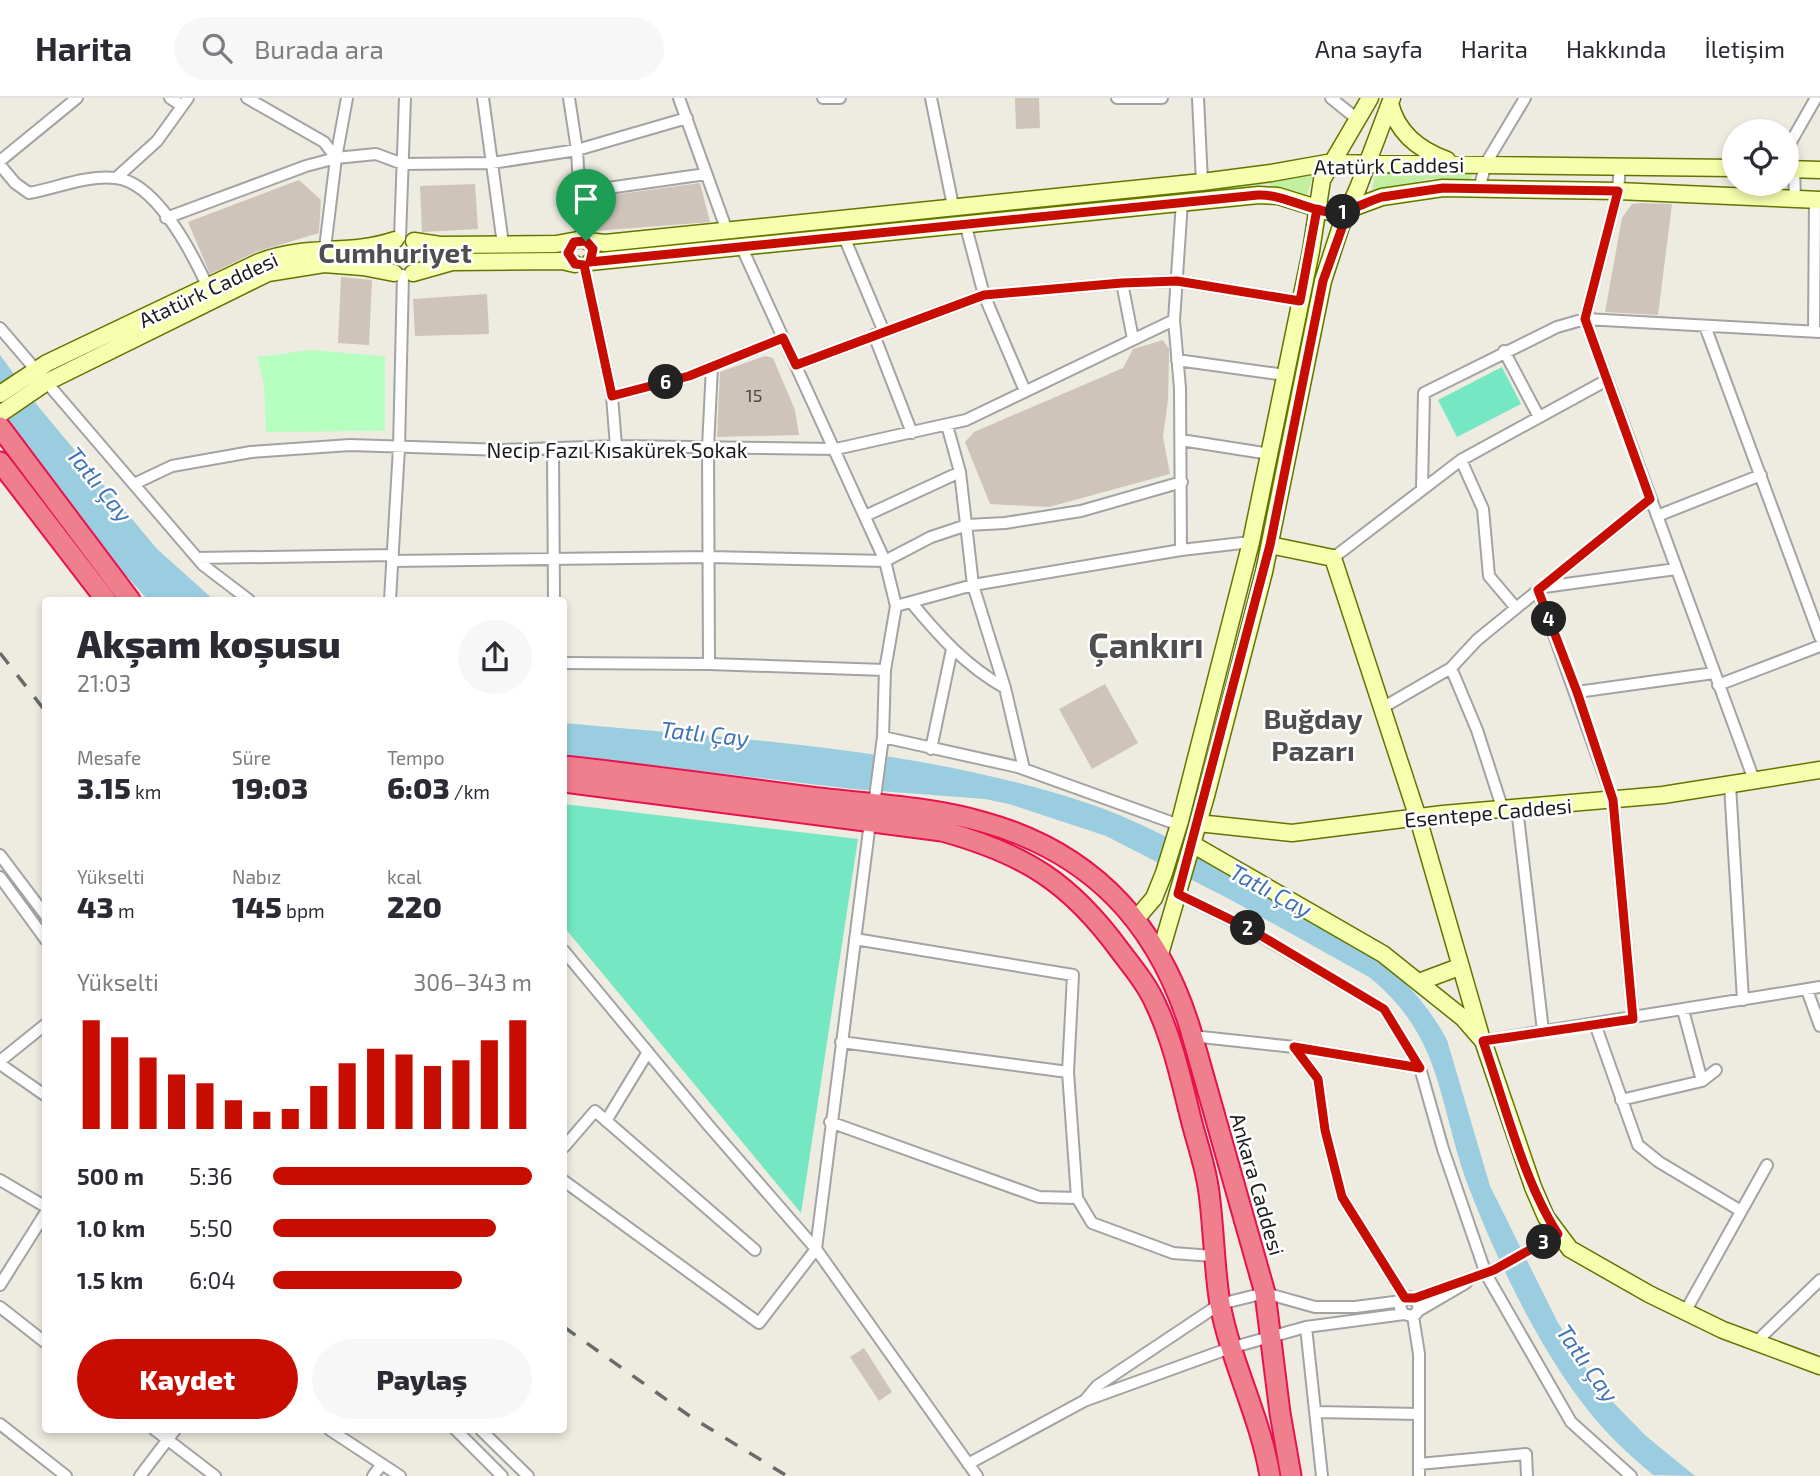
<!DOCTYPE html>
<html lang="tr">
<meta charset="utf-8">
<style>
body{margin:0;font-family:"Exo 2",sans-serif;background:#f7f7f7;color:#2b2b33;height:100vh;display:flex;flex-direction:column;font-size:26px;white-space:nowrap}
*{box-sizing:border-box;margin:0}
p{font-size:23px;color:#7c7c81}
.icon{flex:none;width:38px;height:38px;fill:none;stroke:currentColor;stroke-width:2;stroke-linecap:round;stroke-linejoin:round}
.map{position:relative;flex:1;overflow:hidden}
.drawer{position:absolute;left:42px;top:499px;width:525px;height:836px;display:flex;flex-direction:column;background:#fff;border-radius:7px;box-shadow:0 4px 10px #0003}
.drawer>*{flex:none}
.controls{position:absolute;left:1722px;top:21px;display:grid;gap:14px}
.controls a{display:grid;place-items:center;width:77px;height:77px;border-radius:50%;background:#fff;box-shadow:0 4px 10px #0003;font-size:35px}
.pin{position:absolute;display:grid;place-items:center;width:60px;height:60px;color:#fff;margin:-72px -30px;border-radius:50% 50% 50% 0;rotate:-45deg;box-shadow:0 0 7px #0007}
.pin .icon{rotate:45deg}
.km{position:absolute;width:35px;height:35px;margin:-18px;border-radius:50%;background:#222;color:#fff;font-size:19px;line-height:35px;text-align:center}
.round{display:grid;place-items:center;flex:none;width:74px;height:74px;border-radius:37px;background:#f7f7f7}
.head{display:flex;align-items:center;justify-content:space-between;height:119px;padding:0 35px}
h1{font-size:38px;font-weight:800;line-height:52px}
.stats{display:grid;grid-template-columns:repeat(3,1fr);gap:10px;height:119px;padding:7px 35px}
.stats div{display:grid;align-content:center}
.stats b{font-size:30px;font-weight:800}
.stats small{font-size:19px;font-weight:400}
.stats p{font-size:19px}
.chart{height:196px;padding:14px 35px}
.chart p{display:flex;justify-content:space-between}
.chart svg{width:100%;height:126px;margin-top:7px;stroke:#c70c00;stroke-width:6}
.primary-button{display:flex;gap:14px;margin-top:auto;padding:14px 35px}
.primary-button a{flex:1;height:80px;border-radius:42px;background:#c70c00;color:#fff;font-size:28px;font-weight:800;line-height:80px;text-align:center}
.primary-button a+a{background:#f7f7f7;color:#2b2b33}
ul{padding:0 35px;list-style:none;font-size:23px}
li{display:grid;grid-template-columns:112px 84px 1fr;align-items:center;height:52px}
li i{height:18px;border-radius:9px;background:#c70c00}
header{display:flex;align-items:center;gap:42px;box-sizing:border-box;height:98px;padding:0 35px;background:#fff;border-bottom:2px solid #e1e1e2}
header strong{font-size:33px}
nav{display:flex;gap:38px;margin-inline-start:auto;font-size:24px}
.search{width:490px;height:63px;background:#f7f7f7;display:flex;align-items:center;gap:18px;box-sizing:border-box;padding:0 24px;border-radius:38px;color:#7c7c81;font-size:26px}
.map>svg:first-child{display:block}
.grass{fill:#c2efa0}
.park{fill:#b7ffc1}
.pitch{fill:#75e7c2}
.water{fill:#9bcde1}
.building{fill:#cfc4b9}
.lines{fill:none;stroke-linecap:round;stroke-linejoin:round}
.street-casing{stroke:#a3a3a3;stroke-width:14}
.secondary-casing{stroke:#627500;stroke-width:19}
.highway-casing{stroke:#e7124e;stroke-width:23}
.street{stroke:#fff;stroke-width:10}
.secondary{stroke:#f6ffad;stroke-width:16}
.highway{stroke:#ef7f8d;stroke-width:19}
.rail{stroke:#6a6a6a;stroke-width:3.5;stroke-dasharray:14 14;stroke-linecap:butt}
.route-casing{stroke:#fff;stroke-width:14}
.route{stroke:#c70c00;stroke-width:9}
.labels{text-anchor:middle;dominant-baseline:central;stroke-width:5;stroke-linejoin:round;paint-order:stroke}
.number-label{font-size:18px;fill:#494643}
.street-label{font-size:21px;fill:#1c1c1c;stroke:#fff}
.water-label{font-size:23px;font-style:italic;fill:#3f73b4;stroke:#fff}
.district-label{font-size:28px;font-weight:bold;fill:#4f4f4f;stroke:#fff}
.town-label{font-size:35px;font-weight:bold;fill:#4f4f4f;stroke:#fff}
</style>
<header>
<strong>Harita</strong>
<div class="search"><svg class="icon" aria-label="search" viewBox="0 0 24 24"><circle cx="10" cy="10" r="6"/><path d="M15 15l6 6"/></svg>Burada ara</div>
<nav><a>Ana sayfa</a><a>Harita</a><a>Hakkında</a><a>İletişim</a></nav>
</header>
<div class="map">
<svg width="1820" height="1378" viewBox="0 0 1820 1378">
<rect width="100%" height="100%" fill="#eeebe0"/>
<path class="grass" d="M1381 73 1472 74 1471 81H1430L1372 92 1375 77Z
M1314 75 1307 97 1266 86 1187 96V93Z"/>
<path class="park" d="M310 252 385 258V333L266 334 264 287 257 259Z"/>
<path class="pitch" d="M1502 269 1521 306 1457 339 1438 302Z
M564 706 858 741 801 1115 564 829Z"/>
<path class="water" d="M0 257 37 307 157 451 214 502H148L122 473 0 311Z
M564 625C737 641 914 649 1081 703 1153 726 1219 768 1284 805 1352 844 1408 869 1447 942L1490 1088 1557 1223 1596 1287 1646 1338 1695 1378 1653 1377C1633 1360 1613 1342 1596 1322 1543 1260 1498 1165 1469 1090 1438 1008 1444 939 1369 879L1231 802 1106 738 1009 706 985 701 853 691 564 657Z"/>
<path class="building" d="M1015 0H1039L1040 30 1016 31Z
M299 82 321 102 319 135 256 154 210 176 188 124Z
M700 85 710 124 595 133 591 100Z
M475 86 478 131 422 134 420 88Z
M1642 105 1672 106 1658 217 1605 214 1622 120 1632 106Z
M341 179 372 182 369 247 338 245Z
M487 196 489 236 415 238 413 201Z
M1163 242 1169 251V260L1168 302 1163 339 1170 376 1049 409 990 406 965 344 974 334 1123 270 1133 251Z
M765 258 773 260 795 312 799 337 717 339 720 274Z
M1105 586 1138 645 1092 671 1059 611Z
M864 1250 892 1294 879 1303 850 1259Z"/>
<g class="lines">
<defs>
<path id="street" d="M170 0 182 8
M247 0 324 44 336 60 347 0
M483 0 503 146
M569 0 577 52 582 142
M679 0 727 133
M823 0H840
M931 0 953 108
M1117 0H1162
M1198 0 1202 84
M1331 0 1357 21
M0 63 77 0
M0 67 15 85 29 95C57 90 86 77 115 80 155 83 191 153 207 187
M1620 67 1618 93 1585 221 1754 682
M116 80 157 43 188 0
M1479 91 1486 65 1525 0
M580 94 706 76
M1795 101 1794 71 1788 49 1816 0
M166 120 306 68 336 60 376 56 403 66 492 65 577 52 687 20
M965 125 984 197 1025 293
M844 139 884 234
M400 140 405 0
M325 150 336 60
M742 150 885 463 896 508 885 572 883 639 874 707
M584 167 612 298 616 348
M1122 185 1133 241
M1705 228 1820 539
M0 230 203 467 249 502
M1814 234 1815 102
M874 237 912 335
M1504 253 1539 319
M1177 262 1285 277
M796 267 984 197 1122 185 1177 183 1300 203
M612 298 689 278 783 240
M947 327 960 374 973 487 1005 590 1024 671
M1181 342 1270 356
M553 351 554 502
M1461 362 1483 411 1489 478 1516 510
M134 386 172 368 251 354 350 347 504 352 616 348 836 351 966 322 1174 222
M1422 390 1424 295 1557 229 1585 221 1820 234
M865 418 960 374
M1657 418 1761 377
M1181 452 1180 290 1174 222 1182 104
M197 460 393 457
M1333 460 1461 362 1607 282
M392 463 710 459 885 463 931 439 967 427 1005 425 1081 413 1182 384
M1544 489 1676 471
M1538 492 1613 702 1633 921
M390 502 399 350 403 177
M911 504C939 538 966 568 1005 590
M896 508 973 487 1181 452 1251 444
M564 565 709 566 885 572
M709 566 708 349 712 269
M1451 570 1477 632 1503 712
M1718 587 1820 548
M1577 594 1714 575
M1382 610 1451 570 1477 542 1650 401
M883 639 1018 669 1179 727
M931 651 952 551
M1730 687 1743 902
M1517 710 1543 933
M0 757 46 818
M0 779 46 842
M1178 796 1249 831 1384 911 1420 970 1443 1051 1486 1176 1571 1324 1631 1378
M855 841 1073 877 1068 974 1077 1100 1092 1125 1173 1155 1213 1158
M564 853 709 1028 816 1151 977 1378
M1807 892 1820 928
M1683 912 1702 983
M1595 926 1638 1047 1659 1064 1741 1113
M1192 938 1294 949 1420 970
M1483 943 1820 889
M841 944 1068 974
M1294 949 1318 981 1325 1032 1342 1099 1405 1200
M0 963 46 926
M0 966 46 998
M1621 1002 1702 983 1716 972
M606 1023 648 954
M830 1024 1039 1099 1077 1100
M564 1049 595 1013 755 1152
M0 1082 46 1109
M564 1083 759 1225 816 1151 870 724
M0 1187 46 1114
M1415 1200 1494 1172 1558 1136
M0 1209 46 1245
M1418 1213 1466 1185
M1685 1214 1767 1067
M1413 1218 1419 1256V1378
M1306 1229 1322 1378
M1755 1245 1820 1182
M1086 1301 1097 1288 1220 1206 1265 1195 1315 1209H1355L1402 1203 1410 1199 1419 1206 1417 1215 1411 1218 1404 1216 1400 1210 1402 1203
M1316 1314 1419 1316
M0 1326 66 1378
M155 1332 215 1378
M330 1332 400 1378
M456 1332 502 1378
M481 1332 528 1378
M968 1366 1084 1303 1230 1250 1306 1229 1404 1216
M1419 1366 1526 1356 1527 1378
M140 1378 175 1332
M373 1378 382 1366"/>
<path id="secondary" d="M1390 5C1397 35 1419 52 1447 62
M1787 71 1820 72
M414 143 440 147 556 146 578 142
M586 143 605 145 1202 84 1271 75 1327 65 1734 70
M590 164 1259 97 1278 98 1336 116 1382 99 1443 90 1618 93 1820 102
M413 175 452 164 562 163 575 166
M0 296 47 265 259 164C308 145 347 158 395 142
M0 316 47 284 268 175 324 166 363 169 394 175
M1270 447 1333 460 1418 720 1480 935
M1198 725 1292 735 1443 716 1663 697 1820 672
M1192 746 1383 856 1463 920 1483 943 1533 1089 1546 1119 1570 1151 1649 1196 1723 1232 1820 1268
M1136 821 1154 800 1164 775 1180 723 1251 444 1311 153 1322 82 1370 0
M1160 856 1206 698 1264 474 1323 183 1341 128 1358 90 1392 0
M1419 884 1459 869"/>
<path id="highway" d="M0 329 130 502
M0 364 106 502
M564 668C646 677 728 688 810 699 867 706 928 708 983 724 1091 754 1157 824 1190 930L1265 1195 1280 1315 1291 1378
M564 684 942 733C1025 756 1070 784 1121 854 1134 871 1148 888 1156 907 1172 941 1180 977 1189 1013 1195 1040 1206 1068 1209 1095 1214 1132 1214 1169 1220 1206 1231 1265 1260 1318 1270 1378"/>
</defs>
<use href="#street" class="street-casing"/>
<use href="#secondary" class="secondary-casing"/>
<use href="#highway" class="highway-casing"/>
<use href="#street" class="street"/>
<use href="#secondary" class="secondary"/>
<use href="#highway" class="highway"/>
<path class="rail" d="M0 555 46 614
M564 1229 691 1319 787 1378"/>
</g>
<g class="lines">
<defs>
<path id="route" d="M586 143 593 151 590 164 1258 97C1289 96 1320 121 1348 113L1323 183 1270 447 1178 796 1250 831 1384 911 1420 970 1294 949 1318 981 1325 1032 1342 1099 1405 1200H1415L1494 1172 1558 1136C1524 1085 1504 1003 1483 943L1633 921 1613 702 1577 594 1538 492 1650 401 1585 221 1618 93 1443 90 1382 99C1359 106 1341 121 1317 111L1300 203 1177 183 1122 185 984 197 796 267 783 240 689 278 612 298 584 167 575 166 568 155 574 144 586 143"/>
</defs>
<use href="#route" class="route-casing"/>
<use href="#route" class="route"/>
</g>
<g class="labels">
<g class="number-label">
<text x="754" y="297">15</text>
</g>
<g class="street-label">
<text transform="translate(1389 67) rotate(-1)">Atatürk Caddesi</text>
<text transform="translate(208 191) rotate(-25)">Atatürk Caddesi</text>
<text x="617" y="351">Necip Fazıl Kısakürek Sokak</text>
<text transform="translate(1488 714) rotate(-5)">Esentepe Caddesi</text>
<text transform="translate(1258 1086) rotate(74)">Ankara Caddesi</text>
</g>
<g class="water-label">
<text transform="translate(100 386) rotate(51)">Tatlı Çay</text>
<text transform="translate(705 635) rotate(6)">Tatlı Çay</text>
<text transform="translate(1271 792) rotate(28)">Tatlı Çay</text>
<text transform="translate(1588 1265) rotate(55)">Tatlı Çay</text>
</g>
<g class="district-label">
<text x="395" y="154">Cumhuriyet</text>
<text x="1313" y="620">Buğday<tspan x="1313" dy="32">Pazarı</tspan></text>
</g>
<g class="town-label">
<text x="1146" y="546">Çankırı</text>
</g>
</g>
</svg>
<div class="controls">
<a><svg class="icon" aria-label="locate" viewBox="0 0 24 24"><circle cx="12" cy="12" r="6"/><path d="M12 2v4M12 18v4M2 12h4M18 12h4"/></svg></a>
</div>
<div class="pin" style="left:586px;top:143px;background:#1e9e55"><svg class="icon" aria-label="arrive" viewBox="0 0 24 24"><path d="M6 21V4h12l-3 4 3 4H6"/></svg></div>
<b class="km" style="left:1343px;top:114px">1</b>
<b class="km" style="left:1248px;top:830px">2</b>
<b class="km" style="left:1544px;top:1144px">3</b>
<b class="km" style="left:1549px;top:521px">4</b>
<b class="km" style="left:666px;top:284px">6</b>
<section class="drawer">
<div class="head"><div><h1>Akşam koşusu</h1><p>21:03</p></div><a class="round"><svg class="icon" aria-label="share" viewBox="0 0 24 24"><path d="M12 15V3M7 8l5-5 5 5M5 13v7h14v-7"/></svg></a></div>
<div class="stats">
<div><p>Mesafe</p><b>3.15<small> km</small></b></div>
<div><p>Süre</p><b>19:03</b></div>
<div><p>Tempo</p><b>6:03<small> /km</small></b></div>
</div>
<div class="stats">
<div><p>Yükselti</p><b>43<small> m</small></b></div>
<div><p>Nabız</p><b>145<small> bpm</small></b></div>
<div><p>kcal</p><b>220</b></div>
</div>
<div class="chart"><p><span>Yükselti</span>306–343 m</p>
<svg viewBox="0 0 160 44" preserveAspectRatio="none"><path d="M5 44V6M15 44V12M25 44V19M35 44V25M45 44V28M55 44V34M65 44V38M75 44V37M85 44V29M95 44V21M105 44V16M115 44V18M125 44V22M135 44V20M145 44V13M155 44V6"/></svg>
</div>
<ul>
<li><b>500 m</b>5:36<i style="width:100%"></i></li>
<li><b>1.0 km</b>5:50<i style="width:86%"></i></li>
<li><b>1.5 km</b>6:04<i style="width:73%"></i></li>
</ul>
<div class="primary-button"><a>Kaydet</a><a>Paylaş</a></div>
</section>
</div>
